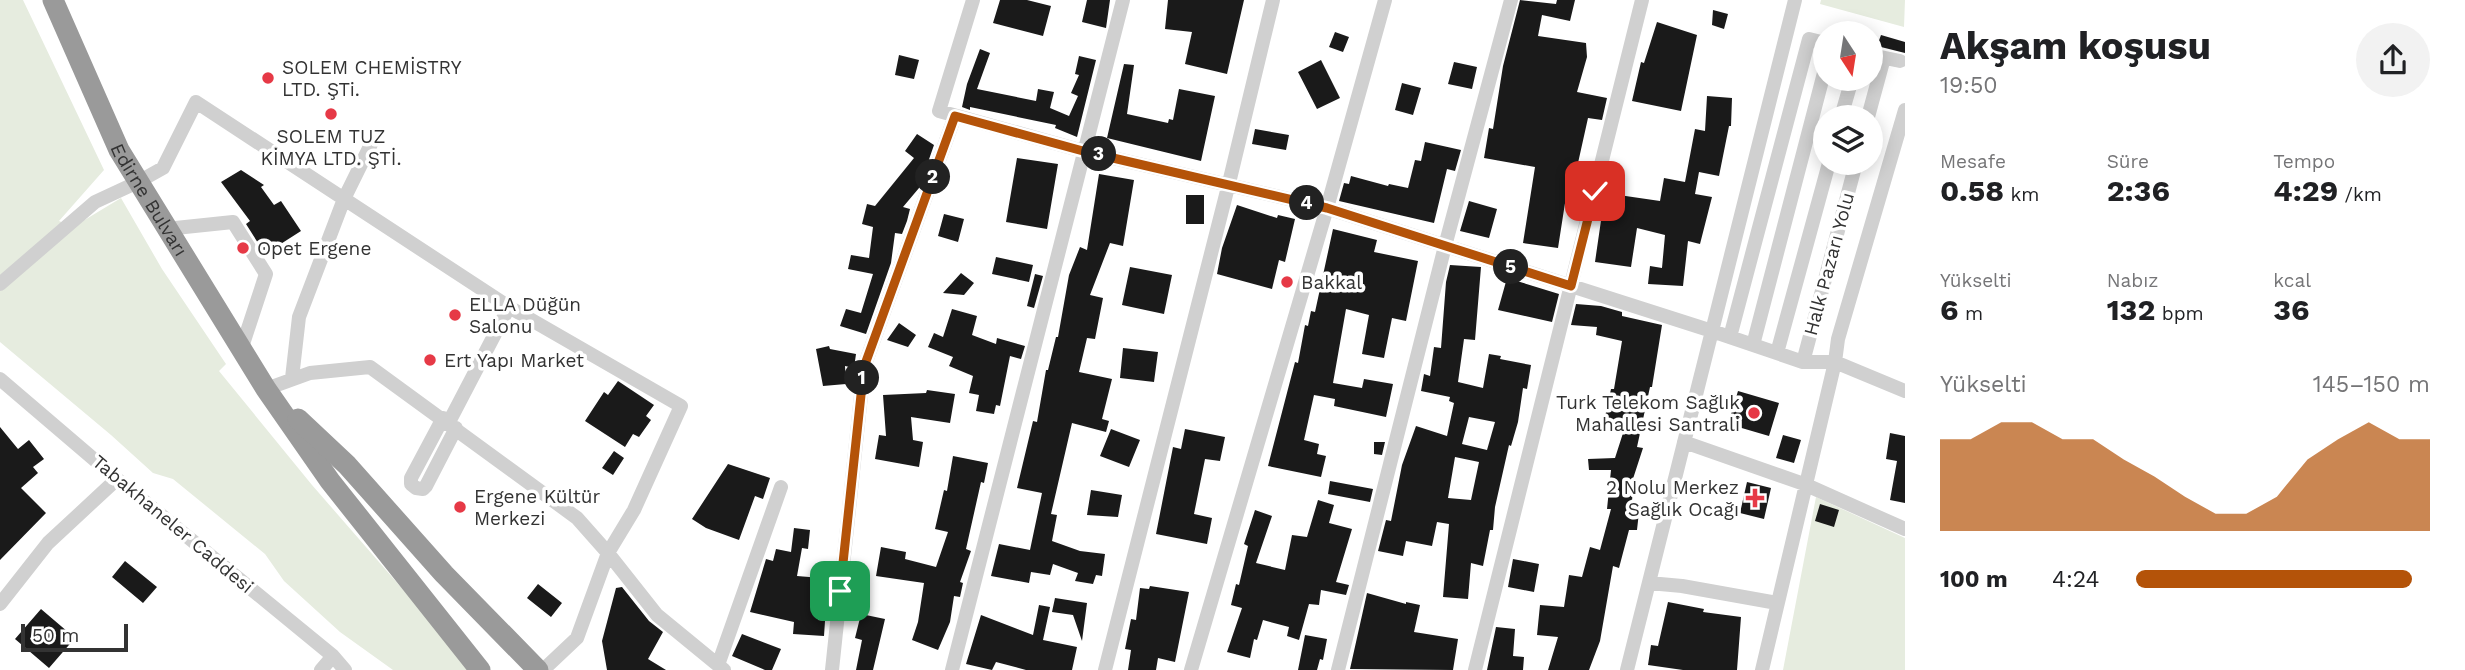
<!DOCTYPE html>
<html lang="tr">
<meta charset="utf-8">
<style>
body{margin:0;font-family:"Work Sans",sans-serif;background:#f2f2f2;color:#202124;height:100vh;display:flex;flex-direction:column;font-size:26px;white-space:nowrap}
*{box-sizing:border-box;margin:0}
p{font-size:23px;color:#757577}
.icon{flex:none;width:38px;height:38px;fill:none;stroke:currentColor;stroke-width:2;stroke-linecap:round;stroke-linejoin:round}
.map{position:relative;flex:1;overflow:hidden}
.sheet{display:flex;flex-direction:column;background:#fff;width:560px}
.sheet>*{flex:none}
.needle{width:46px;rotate:168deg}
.controls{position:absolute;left:1813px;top:21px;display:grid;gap:14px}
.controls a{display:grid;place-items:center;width:70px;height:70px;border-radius:50%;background:#fff;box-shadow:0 4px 18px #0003;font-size:35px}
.scale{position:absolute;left:21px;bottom:18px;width:107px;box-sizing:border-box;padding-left:7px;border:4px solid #333;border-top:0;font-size:19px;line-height:24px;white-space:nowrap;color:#333;-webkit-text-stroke:5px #fff;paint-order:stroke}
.pin{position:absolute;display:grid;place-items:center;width:60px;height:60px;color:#fff;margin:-30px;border-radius:14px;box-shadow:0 4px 10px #0006}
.km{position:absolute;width:35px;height:35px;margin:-18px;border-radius:50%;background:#222;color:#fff;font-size:19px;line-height:35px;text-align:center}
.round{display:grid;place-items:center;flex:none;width:74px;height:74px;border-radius:37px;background:#f2f2f2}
.headline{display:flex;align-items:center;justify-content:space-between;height:119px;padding:0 35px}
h1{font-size:38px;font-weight:700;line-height:52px}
.stats{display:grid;grid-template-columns:repeat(3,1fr);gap:10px;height:119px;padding:7px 35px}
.stats div{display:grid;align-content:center}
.stats b{font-size:30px;font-weight:700}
.stats small{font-size:19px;font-weight:400}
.stats p{font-size:19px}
.chart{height:196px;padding:14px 35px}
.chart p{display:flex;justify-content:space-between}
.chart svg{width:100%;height:126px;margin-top:7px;fill:#b45309;opacity:.7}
ul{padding:0 35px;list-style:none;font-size:23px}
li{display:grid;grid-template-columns:112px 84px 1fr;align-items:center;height:52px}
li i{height:18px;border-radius:9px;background:#b45309}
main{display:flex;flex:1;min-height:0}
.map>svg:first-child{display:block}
.green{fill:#e6ecdf}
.building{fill:#1a1a1a;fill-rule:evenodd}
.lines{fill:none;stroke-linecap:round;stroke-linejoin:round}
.minor{stroke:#d0d0d0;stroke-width:14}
.highway{stroke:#9a9a9a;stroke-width:21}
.route-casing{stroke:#fff;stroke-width:14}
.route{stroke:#b45309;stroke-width:9}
.poi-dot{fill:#e63946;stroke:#fff;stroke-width:2.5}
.labels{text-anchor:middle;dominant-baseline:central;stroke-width:7;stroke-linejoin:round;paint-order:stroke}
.poi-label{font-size:19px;fill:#333;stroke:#fff;text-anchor:start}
.street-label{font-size:19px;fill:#333;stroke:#fff}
</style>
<main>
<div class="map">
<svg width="1905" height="670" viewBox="0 0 1905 670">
<rect width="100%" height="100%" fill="#fff"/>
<path class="green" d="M0 0H23L104 170 59 221 73 227 121 198 162 269 226 364 219 371 312 485 473 670H393L340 632 284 581 265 554 173 479 153 473 111 435 0 342Z
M1821 0H1905L1904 27 1820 4Z
M1816 497 1905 538V670H1783Z"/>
<path class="building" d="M1000 0H1027L1051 6 1043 36 993 23Z
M1087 0H1110L1106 28 1082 22Z
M1168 0H1244L1227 74 1185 64 1192 32 1165 29Z
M1520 0 1556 4 1557 0H1575L1570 21 1542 15 1538 36 1586 43 1587 57 1577 92 1607 98 1602 120 1588 118 1576 172 1570 171 1558 248 1523 243 1535 167 1484 158 1489 128 1493 129 1503 66Z
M1713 10 1728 14 1724 29 1712 25Z
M1657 22 1697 35 1681 111 1632 101 1641 62 1644 63Z
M1335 32 1349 37 1343 52 1329 47Z
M1881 35 1905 42V53L1877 46Z
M980 49 990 53 977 89 1036 101 1038 89 1054 92 1050 108 1069 116 1078 96 1071 93 1079 75 1075 74 1079 56 1096 60 1077 137 1055 128 1056 125 970 107V110L962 107 967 84Z
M899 55 919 60 914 79 895 75Z
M1321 60 1340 98 1317 109 1298 72Z
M1454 62 1477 67 1472 89 1448 84Z
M1124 64 1134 65 1127 114 1168 123 1169 119 1173 120 1179 89 1215 96 1201 161 1107 138Z
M1402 83 1421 88 1413 115 1395 110Z
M1707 96 1732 98 1731 126H1729L1719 176 1699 172 1695 194 1712 197 1700 244 1688 241 1683 286 1648 284 1650 266 1662 268 1665 235 1637 228 1631 267 1595 262 1605 193 1660 201 1664 178 1685 182 1695 129 1705 131Z
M1255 129 1289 135 1286 150 1252 144Z
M917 134 934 145 919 188 903 207 910 209 907 221 902 234 895 233 891 263 866 334 840 326 846 309 861 313 873 274 848 269 851 255 869 258 873 227 862 224 867 204 875 206 914 158 905 151Z
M1425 142 1461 150 1455 171 1447 169 1434 223 1339 201 1344 183 1349 184 1351 176 1388 186 1389 184 1408 188 1415 160 1421 161Z
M1017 158 1058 164 1047 229 1006 222Z
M241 170 264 185 261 187 274 205 281 201 301 231 265 254 246 224 250 221 221 182Z
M1099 174 1134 180 1123 246 1110 243 1090 295 1103 298 1095 339 1087 338 1079 372 1112 379 1102 419 1109 421 1106 432 1072 423 1051 514 1057 515 1052 541 1080 551 1105 554 1102 576 1096 575 1093 584 1075 581 1078 573 1053 564 1050 575 1031 572 1029 583 991 576 999 544 1030 550 1042 493 1017 488 1033 421 1037 422 1046 370H1048L1056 337H1058L1069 275 1080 247 1087 250Z
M1186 195H1204V224H1186Z
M1469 201 1497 209 1489 238 1460 231Z
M1237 205 1277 218 1278 215 1295 219 1285 262 1279 260 1272 289 1217 274 1222 248Z
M944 214 964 219 958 242 938 236Z
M1333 229 1377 240 1374 252 1418 261 1406 321 1392 318 1384 358 1362 354 1369 315 1346 309 1333 383 1362 388 1364 379 1393 384 1386 417 1334 406 1335 399 1314 395 1304 440 1319 444 1317 454 1326 456 1321 477 1268 466 1295 362 1298 363 1305 325 1308 326 1311 311 1315 312Z
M996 257 1033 265 1029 282 992 274Z
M1450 265 1481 267 1475 340 1464 339 1458 382 1483 388 1489 354 1501 356 1500 359 1531 365 1527 389 1523 388 1518 422 1511 446 1509 445 1495 507 1493 530H1490L1483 566 1471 563 1468 599 1443 597 1449 524 1437 522 1432 546 1406 541 1403 556 1378 551 1386 520 1391 521 1402 465 1416 426 1447 436 1454 403 1449 401 1450 397 1421 391 1424 374 1430 376 1434 347 1441 348 1446 282ZM1469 417 1495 422 1487 450 1462 444ZM1455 457 1479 462 1471 500 1448 498Z
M1130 267 1172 275 1164 314 1122 305Z
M961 273 974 283 964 295 943 293Z
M1035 274 1043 276 1034 308 1027 306Z
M1507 278 1559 294 1552 322 1498 310Z
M1576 304 1601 306 1622 312V316L1662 325 1652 387H1650L1637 447 1643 448 1630 488 1633 489 1632 501 1640 503 1637 530H1629L1619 568 1613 566 1600 641 1589 670H1548L1558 637 1537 635 1540 605 1564 607 1569 575 1582 577 1590 547 1600 550 1611 509H1607L1611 470H1589L1588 459 1615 458 1624 430 1603 426 1611 389H1614L1622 341 1596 335 1597 327 1571 325Z
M952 309 977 316 972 335 996 344 997 338 1025 346 1021 359 1010 356 1000 406 996 405 994 414 976 411 979 395 969 393 973 376 949 366 953 357 928 347 934 333 943 337Z
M899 323 916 335 908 347 887 340Z
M829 346 830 349 856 354 854 368 845 366 846 384 823 386 816 349Z
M1123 348 1158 352 1154 382 1120 378Z
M618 381 654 405 646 416 651 420 639 437 633 434 625 447 585 421 604 392 608 395Z
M927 390 955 394 950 423 911 417 913 440 923 442 919 467 875 459 879 435 886 436 883 395 926 393Z
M1738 391 1779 403 1769 436 1728 424Z
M0 427 18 449 29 440 44 459 33 467 38 473 21 488 46 513 0 560Z
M1111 429 1140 440 1129 467 1100 456Z
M1185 429 1225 437 1220 461 1205 459 1194 514 1212 518 1207 544 1156 534 1173 447 1181 449Z
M1890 433 1905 436V503L1890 500 1897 461 1886 459Z
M1783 435 1801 440 1794 463 1776 458Z
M1374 442H1385L1382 455 1374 454Z
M614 451 624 458 613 475 602 468Z
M953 456 988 463 984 483 981 482 966 549 971 551 960 582 963 583 960 597 954 596 950 622 938 650 912 640 918 622 924 583 876 576 881 547 906 552 905 559 936 567 948 532 935 529 944 490 947 491Z
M728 464 770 478 763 499 755 496 739 540 706 528 692 519Z
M1330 481 1373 489 1370 502 1328 494Z
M1747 482 1771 488 1764 519 1740 513Z
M1091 490 1122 495 1118 517 1087 515Z
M1318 500 1334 505 1329 523 1352 529 1336 582 1349 585 1346 595 1321 590 1319 605 1309 604 1299 640 1287 636 1289 627 1263 620 1257 640 1254 639 1250 658 1227 652 1242 608 1231 605 1236 584 1239 585 1248 546 1244 544 1255 510 1272 516 1256 563 1285 570 1292 535 1307 537Z
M1820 504 1839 510 1834 527 1815 521Z
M794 528 810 530 808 549 802 548 797 576 821 578 818 620 825 621 824 636 793 634 794 622 750 612 766 559 773 561 776 549 791 552Z
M1513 559 1539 564 1534 592 1508 587Z
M125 561 157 587 143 603 112 577Z
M538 584 562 603 551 617 527 598Z
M1150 586 1189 592 1175 662 1158 658 1156 670H1128L1131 650 1125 649 1131 619 1136 620 1140 588 1149 589Z
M622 587 649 621 663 632 648 659 666 670H607L602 641 616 588Z
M1367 593 1406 604V602L1420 605 1414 632 1458 639 1453 670 1350 669Z
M1055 598 1087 603 1082 641 1073 615 1052 612Z
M1668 602 1704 609 1703 612 1741 617 1737 670H1683L1648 665 1651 645 1658 646Z
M1039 605 1050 607 1043 640 1077 647 1072 670H1026L996 662 992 670 966 664 981 615 1033 635Z
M41 609 75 638 49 668 15 639Z
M861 614 885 619 873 670H856L862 640 855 638Z
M1496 627 1515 629 1513 656 1524 657 1523 670H1487Z
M742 634 781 649 772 670H765L732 656Z
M1305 635 1327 639 1323 660 1320 659 1317 670H1298Z"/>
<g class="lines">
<path class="minor" d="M973 0 939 111 1083 151 1327 208 1712 331 1803 362H1835L1905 391
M1871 55 1900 61
M1841 117 1852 79
M1868 117 1884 58
M166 229 233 222 266 274 242 347
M0 284 95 202 138 182 163 168 196 102 509 307 681 406 634 510 608 553 577 638 543 670
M1730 337 1809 39 1825 43
M1753 345 1825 69
M1777 353 1829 163
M1803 362 1856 163
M292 378 299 317 344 199 376 134
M0 379 117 479 333 656 345 670
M266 389 310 373 370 367 577 518 608 553 657 615 724 670
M443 418 411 478V484L416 488 423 489 426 486 456 428
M449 422 509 307
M1684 442 1804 484 1905 529
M1649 583 1682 586 1777 603
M0 604 48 543 117 479
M718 665 781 487
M321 670 333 656
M832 670 864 367 955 116
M952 670 1123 0
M1105 670 1229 183 1273 0
M1191 670 1327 208 1385 0
M1338 670 1445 246 1511 0
M1475 670 1642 0
M1627 670 1795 0
M1762 670 1835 362 1838 339 1905 110"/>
<g class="highway">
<path id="s1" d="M53 0 119 150 266 389 330 481 480 670"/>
<path d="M298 419 347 465 444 574 538 670"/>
</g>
</g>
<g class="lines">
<defs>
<path id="route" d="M840 591 864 367 955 116 1083 151 1327 208 1571 286 1595 191"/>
</defs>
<use href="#route" class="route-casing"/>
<use href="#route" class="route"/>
</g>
<g class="poi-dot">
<circle cx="268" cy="78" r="7"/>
<circle cx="331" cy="114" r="7"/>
<circle cx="243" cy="248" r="7"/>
<circle cx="1287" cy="282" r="7"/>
<circle cx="455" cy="315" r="7"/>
<circle cx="430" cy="360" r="7"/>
<circle cx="1754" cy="413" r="7"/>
<path d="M1751.5 487.5h7v7h7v7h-7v7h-7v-7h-7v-7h7z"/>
<circle cx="460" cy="507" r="7"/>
</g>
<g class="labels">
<g class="poi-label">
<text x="282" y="67">SOLEM CHEMİSTRY<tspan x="282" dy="22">LTD. ŞTi.</tspan></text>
<text x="331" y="136" text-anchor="middle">SOLEM TUZ<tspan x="331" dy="22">KİMYA LTD. ŞTİ.</tspan></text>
<text x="257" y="248">Opet Ergene</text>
<text x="1301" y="282">Bakkal</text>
<text x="469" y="304">ELLA Düğün<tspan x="469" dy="22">Salonu</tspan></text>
<text x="444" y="360">Ert Yapı Market</text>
<text x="1740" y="402" text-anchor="end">Turk Telekom Sağlık<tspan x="1740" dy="22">Mahallesi Santrali</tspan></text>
<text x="1739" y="487" text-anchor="end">2 Nolu Merkez<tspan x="1739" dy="22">Sağlık Ocağı</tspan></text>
<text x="474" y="496">Ergene Kültür<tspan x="474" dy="22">Merkezi</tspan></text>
</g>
<g class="street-label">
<text stroke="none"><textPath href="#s1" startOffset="222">Edirne Bulvarı</textPath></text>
<text transform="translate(1829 264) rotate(-75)">Halk Pazarı Yolu</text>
<text transform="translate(173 524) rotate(40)">Tabakhaneler Caddesi</text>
</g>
</g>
</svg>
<div class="controls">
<a><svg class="needle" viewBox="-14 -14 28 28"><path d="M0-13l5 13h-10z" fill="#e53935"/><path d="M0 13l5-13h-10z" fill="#757577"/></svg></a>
<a><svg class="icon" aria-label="layers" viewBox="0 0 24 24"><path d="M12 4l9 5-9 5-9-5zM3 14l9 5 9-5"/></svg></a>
</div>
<div class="scale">50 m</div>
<div class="pin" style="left:840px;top:591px;background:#1e9e55"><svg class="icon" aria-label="arrive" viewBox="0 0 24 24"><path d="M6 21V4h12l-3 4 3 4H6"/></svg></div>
<div class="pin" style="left:1595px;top:191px;background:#d93025"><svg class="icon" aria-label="check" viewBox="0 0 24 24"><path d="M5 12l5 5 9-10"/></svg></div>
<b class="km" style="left:862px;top:378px">1</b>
<b class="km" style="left:933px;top:177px">2</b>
<b class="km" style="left:1099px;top:154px">3</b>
<b class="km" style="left:1307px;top:203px">4</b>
<b class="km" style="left:1511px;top:267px">5</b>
</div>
<section class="sheet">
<div class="headline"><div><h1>Akşam koşusu</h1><p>19:50</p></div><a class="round"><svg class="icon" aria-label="share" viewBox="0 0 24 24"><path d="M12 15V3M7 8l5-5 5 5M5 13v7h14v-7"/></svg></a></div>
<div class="stats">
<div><p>Mesafe</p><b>0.58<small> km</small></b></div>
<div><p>Süre</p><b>2:36</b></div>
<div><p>Tempo</p><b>4:29<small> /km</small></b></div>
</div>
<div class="stats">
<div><p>Yükselti</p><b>6<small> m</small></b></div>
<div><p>Nabız</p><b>132<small> bpm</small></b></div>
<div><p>kcal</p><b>36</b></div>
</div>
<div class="chart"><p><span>Yükselti</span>145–150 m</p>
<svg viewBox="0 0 160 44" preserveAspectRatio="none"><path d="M0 44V12L10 12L20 6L30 6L40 12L50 12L60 19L70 25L80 32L90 38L100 38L110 32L120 19L130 12L140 6L150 12L160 12V44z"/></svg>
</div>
<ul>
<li><b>100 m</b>4:24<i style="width:94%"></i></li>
</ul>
</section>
</main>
